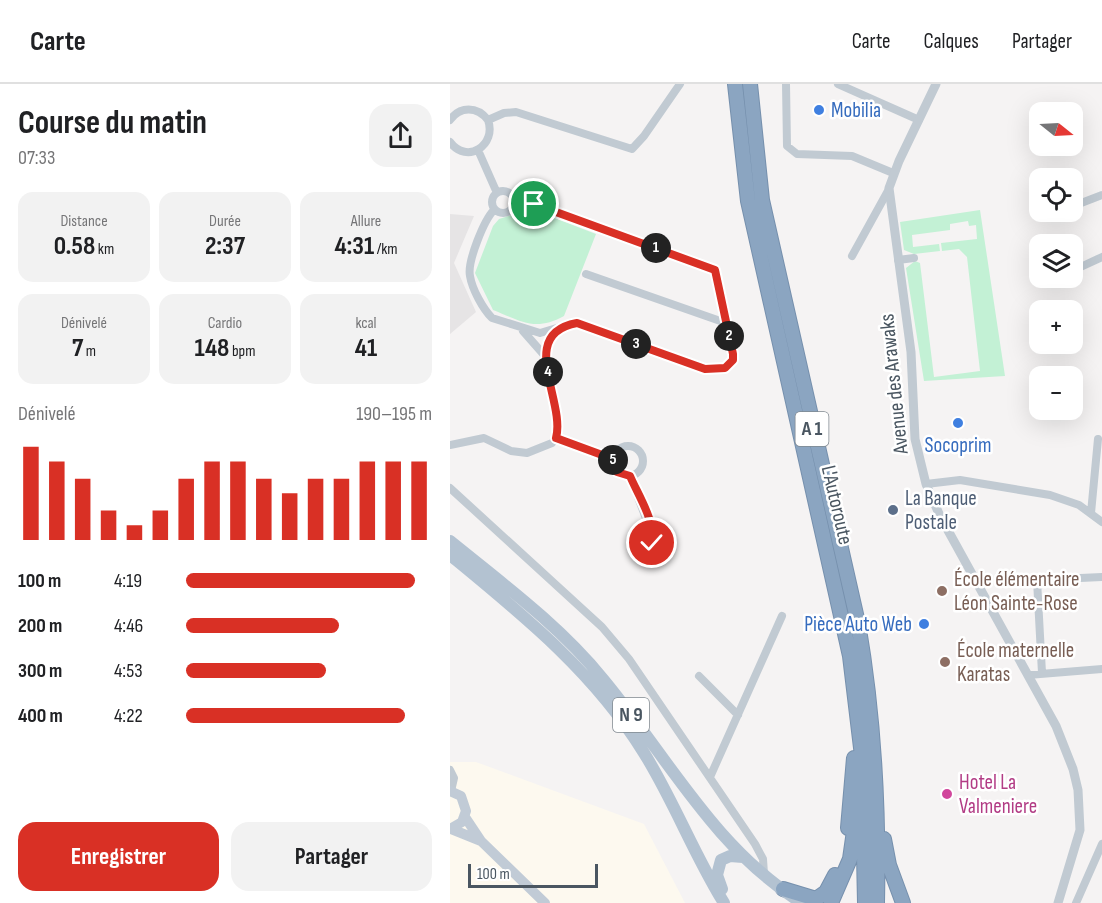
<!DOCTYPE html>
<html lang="fr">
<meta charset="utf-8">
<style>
body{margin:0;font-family:"Sofia Sans Condensed",sans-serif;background:#f2f2f2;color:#202124;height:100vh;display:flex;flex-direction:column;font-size:22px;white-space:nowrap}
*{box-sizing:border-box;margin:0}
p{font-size:20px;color:#757577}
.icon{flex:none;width:33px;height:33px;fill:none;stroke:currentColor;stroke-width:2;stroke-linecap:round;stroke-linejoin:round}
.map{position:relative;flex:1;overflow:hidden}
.details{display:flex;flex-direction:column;background:#fff;width:450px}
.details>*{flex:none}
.needle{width:39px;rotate:108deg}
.buttons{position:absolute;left:579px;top:18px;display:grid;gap:12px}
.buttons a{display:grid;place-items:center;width:54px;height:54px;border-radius:12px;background:#fff;box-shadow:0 6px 24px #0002;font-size:30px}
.scale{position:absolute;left:18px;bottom:15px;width:130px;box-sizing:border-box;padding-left:6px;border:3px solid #4a5661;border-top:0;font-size:16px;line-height:21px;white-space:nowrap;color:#4a5661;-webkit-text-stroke:4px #fff;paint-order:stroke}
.pin{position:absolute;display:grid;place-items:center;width:51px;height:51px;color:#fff;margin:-26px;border:3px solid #fff;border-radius:50%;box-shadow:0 2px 6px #0007}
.km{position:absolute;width:30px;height:30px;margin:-15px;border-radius:50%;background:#222;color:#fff;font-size:16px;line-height:30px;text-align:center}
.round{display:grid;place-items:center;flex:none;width:63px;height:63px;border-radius:18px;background:#f2f2f2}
.headline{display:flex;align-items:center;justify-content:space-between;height:102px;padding:0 18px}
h1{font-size:33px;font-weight:700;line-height:45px}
.stats{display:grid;grid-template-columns:repeat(3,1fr);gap:9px;height:102px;padding:6px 18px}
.stats div{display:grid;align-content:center;border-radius:15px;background:#f2f2f2;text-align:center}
.stats b{font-size:26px;font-weight:700}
.stats small{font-size:16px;font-weight:400}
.stats p{font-size:16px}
.chart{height:168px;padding:12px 18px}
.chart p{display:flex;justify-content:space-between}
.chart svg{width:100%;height:108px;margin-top:6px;stroke:#d93025;stroke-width:6}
.action{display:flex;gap:12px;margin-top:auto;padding:12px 18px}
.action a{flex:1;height:69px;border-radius:18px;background:#d93025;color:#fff;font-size:24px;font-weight:700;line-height:69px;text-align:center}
.action a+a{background:#f2f2f2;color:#202124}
ul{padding:0 18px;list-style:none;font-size:20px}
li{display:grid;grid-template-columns:96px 72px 1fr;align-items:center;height:45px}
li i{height:15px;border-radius:8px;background:#d93025}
header{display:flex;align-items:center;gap:36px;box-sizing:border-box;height:84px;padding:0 30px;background:#fff;border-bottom:2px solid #e0e0e0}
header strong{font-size:28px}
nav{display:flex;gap:33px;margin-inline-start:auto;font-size:21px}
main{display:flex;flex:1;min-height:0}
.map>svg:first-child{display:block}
.commercial{fill:#fdf9ef}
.education{fill:#e6e4e5}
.green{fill:#c3f1d5}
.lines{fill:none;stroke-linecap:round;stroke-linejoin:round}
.motorway-casing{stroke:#7690ad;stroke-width:16}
.minor{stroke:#c1cad2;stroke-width:8}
.tertiary{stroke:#c1cad2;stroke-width:9}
.secondary{stroke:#c1cbd6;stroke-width:10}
.primary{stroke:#b3c2d1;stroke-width:12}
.motorway{stroke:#8ba5c1;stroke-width:14}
.route-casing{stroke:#fff;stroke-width:12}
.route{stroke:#d93025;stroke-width:8}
.shop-dot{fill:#3f7fe0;stroke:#fff;stroke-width:2}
.service-dot{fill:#5c6f8a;stroke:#fff;stroke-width:2}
.education-dot{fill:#8d6e63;stroke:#fff;stroke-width:2}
.hotel-dot{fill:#d1479c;stroke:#fff;stroke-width:2}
.labels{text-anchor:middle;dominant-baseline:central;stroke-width:5;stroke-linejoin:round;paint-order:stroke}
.shield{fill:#fff;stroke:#808990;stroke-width:1.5}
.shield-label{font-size:20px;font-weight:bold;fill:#4a5661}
.shop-label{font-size:21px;fill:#366cbe;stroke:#fff;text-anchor:start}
.street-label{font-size:21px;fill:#4a5661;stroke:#fff}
.service-label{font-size:21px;fill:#4e5e75;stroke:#fff;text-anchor:start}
.education-label{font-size:21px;fill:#785e54;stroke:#fff;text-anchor:start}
.hotel-label{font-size:21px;fill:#b23c85;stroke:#fff;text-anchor:start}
</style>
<header>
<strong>Carte</strong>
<nav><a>Carte</a><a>Calques</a><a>Partager</a></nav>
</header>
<main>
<section class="details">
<div class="headline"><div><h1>Course du matin</h1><p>07:33</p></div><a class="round"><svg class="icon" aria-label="share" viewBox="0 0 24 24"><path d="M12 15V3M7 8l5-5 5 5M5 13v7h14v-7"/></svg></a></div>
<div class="stats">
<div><p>Distance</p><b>0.58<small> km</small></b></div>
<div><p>Durée</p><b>2:37</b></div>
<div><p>Allure</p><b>4:31<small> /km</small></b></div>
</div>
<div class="stats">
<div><p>Dénivelé</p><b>7<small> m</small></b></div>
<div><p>Cardio</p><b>148<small> bpm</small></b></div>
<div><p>kcal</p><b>41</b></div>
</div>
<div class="chart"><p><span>Dénivelé</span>190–195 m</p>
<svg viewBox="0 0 160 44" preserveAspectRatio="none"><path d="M5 44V6M15 44V12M25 44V19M35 44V32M45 44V38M55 44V32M65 44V19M75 44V12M85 44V12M95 44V19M105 44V25M115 44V19M125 44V19M135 44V12M145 44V12M155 44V12"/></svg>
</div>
<ul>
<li><b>100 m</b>4:19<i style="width:93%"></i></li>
<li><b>200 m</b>4:46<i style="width:62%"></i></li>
<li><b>300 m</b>4:53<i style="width:57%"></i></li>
<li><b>400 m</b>4:22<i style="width:89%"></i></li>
</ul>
<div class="action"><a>Enregistrer</a><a>Partager</a></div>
</section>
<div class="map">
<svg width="652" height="819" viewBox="0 0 652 819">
<rect width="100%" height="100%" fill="#f5f3f3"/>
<path class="commercial" d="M0 678H26L194 740 235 819H0Z"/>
<path class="education" d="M0 130 24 132 4 179 26 228 0 250Z"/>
<path class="green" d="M81 125 146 150 114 232C85 248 71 237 43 226L25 189 43 142 49 135Z
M530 126 555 292 474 297 456 184 465 177 470 179 484 293 530 287 517 173 509 165 492 167 491 159 527 155 526 141 519 142 518 137 500 140V146L462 151 463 163 489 160 490 167 464 170 454 166 450 138Z"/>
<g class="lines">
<defs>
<path id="motorway" d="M285 0 298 117 400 572 412 672 415 819
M300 0 312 116 408 539C424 632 429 724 427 819
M398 744 404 674
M434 755 439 781 453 819
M333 805 366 815 376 808 385 791
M381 819 400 775 406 733"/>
</defs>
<use href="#motorway" class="motorway-casing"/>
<path class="minor" d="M336 0 337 62 347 70 402 72 443 89
M388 0 469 36
M0 36C10 22 27 22 38 36 47 61 17 81 0 58
M38 36 54 29 66 28 182 65 194 52 230 0
M28 66 47 109
M42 118a11 11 0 1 1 22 0a11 11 0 1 1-22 0Z
M626 121 652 111
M44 126C34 136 17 178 20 192 22 205 33 225 42 234L90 249 120 240H132L263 286 275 284 283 276 265 186 84 120H64
M402 172 439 105
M448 176 464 174
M622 187 652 173
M136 190 276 239
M95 272 99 256 107 246
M106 354 163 375
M0 361 34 354 61 367 77 369 102 359 106 354 108 333 95 272 73 247
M163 377a15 15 0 1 1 30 0a15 15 0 1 1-30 0Z
M180 392 203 453 197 467 186 468
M476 400 510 396 600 411 629 421 652 438
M0 404 152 543 179 575 305 760 313 775 314 790
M641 429 648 355
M592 589 587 496 652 493
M578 591 652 585
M249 592 288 631
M0 686 4 694 1 707
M260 693 332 532
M626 819 652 760"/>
<path class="tertiary" d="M486 0 449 77 439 104 461 268 465 355 476 400 490 432 606 642 623 685 628 706 630 746 608 819"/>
<path class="secondary" d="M0 707 11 712 16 727 12 738 0 745
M15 733 31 757 95 819
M1 745 31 757"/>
<path class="primary" d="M0 457C53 500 110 542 153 595 217 672 264 764 352 819
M0 471C73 531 144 588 194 669 224 717 244 771 274 819
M272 805 267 791 271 776 280 772 293 773"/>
<use href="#motorway" class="motorway"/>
</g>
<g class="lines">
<defs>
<path id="route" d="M84 120 265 186 283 270V276L275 284 255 285 127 239C66 250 116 317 106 354L163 375 167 388 180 392C188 411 206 438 202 459"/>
</defs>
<use href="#route" class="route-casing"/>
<use href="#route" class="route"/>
</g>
<g class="shop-dot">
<circle cx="369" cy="26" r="6"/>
<circle cx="508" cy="339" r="6"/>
<circle cx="474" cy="540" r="6"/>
</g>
<circle class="service-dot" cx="443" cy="426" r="6"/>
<g class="education-dot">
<circle cx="492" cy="507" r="6"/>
<circle cx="495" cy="578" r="6"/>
</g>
<circle class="hotel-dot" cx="497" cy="710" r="6"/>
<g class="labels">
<g class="shield">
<rect x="345.5" y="328" width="33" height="34" rx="4.5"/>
<rect x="163" y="614" width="36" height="34" rx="4.5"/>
</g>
<g class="shield-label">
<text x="362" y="345">A 1</text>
<text x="181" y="631">N 9</text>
</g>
<g class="shop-label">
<text x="381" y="26">Mobilia</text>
<text x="508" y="361" text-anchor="middle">Socoprim</text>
<text x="462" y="540" text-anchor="end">Pièce Auto Web</text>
</g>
<g class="street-label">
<text transform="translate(444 300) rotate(-96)">Avenue des Arawaks</text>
<text transform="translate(387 421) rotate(77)">L'Autoroute</text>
</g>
<g class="service-label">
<text x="455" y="414">La Banque<tspan x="455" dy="24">Postale</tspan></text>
</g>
<g class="education-label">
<text x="504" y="495">École élémentaire<tspan x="504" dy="24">Léon Sainte-Rose</tspan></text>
<text x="507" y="566">École maternelle<tspan x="507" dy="24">Karatas</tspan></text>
</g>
<g class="hotel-label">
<text x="509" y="698">Hotel La<tspan x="509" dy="24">Valmeniere</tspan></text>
</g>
</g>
</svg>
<div class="buttons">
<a><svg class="needle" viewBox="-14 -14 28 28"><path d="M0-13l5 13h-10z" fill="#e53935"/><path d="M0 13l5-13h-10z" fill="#757577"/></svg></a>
<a><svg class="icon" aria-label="locate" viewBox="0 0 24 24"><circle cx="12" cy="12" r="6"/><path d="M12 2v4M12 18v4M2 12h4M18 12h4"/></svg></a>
<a><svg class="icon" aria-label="layers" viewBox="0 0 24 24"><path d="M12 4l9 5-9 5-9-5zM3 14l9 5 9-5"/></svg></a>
<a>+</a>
<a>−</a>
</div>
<div class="scale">100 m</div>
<div class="pin" style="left:84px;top:120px;background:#1e9e55"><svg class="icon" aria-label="arrive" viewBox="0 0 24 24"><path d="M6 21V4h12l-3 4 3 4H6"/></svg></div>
<div class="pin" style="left:202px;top:459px;background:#d93025"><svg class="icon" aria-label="check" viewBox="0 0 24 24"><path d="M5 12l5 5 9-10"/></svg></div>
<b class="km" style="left:206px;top:164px">1</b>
<b class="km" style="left:279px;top:252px">2</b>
<b class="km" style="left:186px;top:260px">3</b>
<b class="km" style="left:98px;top:288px">4</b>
<b class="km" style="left:163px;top:376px">5</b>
</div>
</main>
